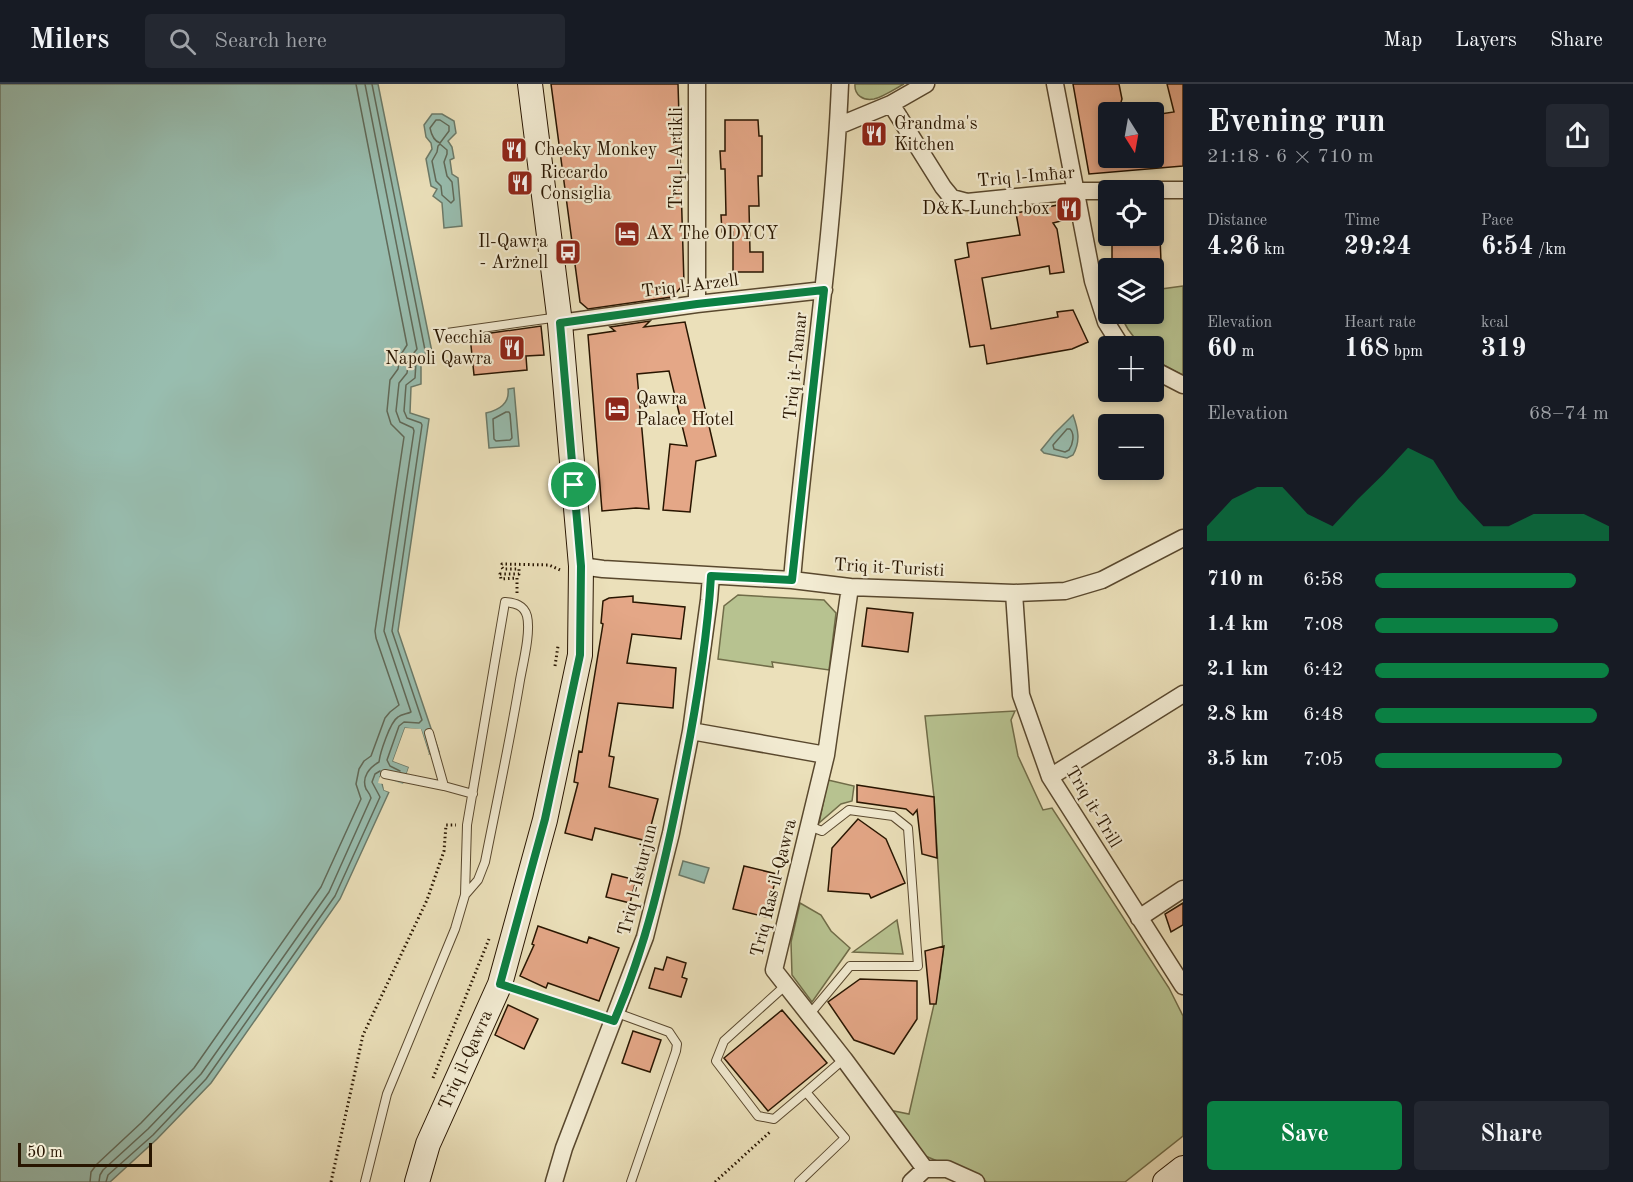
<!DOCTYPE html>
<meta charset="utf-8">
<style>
body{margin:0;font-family:"Old Standard TT",serif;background:#242831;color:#f1f3f6;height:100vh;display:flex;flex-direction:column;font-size:22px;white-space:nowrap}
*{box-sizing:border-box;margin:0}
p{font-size:20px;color:#9ea1a6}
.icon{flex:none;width:33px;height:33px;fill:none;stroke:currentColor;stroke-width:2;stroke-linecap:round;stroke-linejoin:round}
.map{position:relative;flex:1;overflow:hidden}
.side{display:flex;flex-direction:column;background:#171b24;width:450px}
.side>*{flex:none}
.needle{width:39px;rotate:169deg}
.buttons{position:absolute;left:1098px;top:18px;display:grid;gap:12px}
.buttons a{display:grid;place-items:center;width:66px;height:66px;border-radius:6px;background:#171b24;box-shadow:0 3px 9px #0003;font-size:30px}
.scale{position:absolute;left:18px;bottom:15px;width:134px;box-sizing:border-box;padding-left:6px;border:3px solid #281500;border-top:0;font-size:16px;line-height:21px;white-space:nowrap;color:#281500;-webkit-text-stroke:4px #f2ebd2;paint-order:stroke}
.pin{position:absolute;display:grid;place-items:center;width:51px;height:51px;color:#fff;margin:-26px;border:3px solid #fff;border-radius:50%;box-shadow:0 2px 6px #0007}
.round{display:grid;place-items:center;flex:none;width:63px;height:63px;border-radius:6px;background:#242831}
.overview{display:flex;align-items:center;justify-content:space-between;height:102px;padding:0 24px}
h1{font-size:33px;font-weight:700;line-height:45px}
.metrics{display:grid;grid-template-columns:repeat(3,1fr);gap:9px;height:102px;padding:6px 24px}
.metrics div{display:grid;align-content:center}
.metrics b{font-size:26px;font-weight:700}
.metrics small{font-size:16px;font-weight:400}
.metrics p{font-size:16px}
.chart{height:168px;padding:12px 24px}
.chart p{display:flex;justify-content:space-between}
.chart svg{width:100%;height:108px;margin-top:6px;fill:#0b8043;opacity:.7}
.button{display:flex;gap:12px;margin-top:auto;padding:12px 24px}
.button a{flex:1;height:69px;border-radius:6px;background:#0b8043;color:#fff;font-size:24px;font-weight:700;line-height:69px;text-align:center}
.button a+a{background:#242831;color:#f1f3f6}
ul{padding:0 24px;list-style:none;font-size:20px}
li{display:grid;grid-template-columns:96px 72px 1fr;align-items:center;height:45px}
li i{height:15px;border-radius:8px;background:#0b8043}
header{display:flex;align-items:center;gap:36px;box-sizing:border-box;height:84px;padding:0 30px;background:#171b24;border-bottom:2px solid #363941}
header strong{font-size:28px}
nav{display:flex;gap:33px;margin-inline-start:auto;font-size:21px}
.search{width:420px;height:54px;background:#242831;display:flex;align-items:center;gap:15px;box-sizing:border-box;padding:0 21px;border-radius:6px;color:#9ea1a6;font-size:22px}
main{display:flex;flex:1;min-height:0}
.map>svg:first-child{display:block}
.green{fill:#b7c290;stroke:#706c48;stroke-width:1.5}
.water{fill:#98bdaf;stroke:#6b7a69;stroke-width:1.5}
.pier{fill:#ebe0ba}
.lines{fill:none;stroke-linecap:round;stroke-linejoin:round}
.shore{stroke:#606958;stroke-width:1.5}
.building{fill:#e4a787;stroke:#281500;stroke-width:1.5}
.lane-casing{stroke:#59482e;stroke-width:10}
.street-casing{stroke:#59482e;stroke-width:19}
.secondary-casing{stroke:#281500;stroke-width:26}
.path{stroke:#281500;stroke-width:3;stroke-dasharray:1.5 3;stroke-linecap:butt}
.lane{stroke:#f2ebd2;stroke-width:8}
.street{stroke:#f2ebd2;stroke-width:16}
.secondary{stroke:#f2ebd2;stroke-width:24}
.route-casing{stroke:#fff;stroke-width:12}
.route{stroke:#0b8043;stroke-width:8}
.labels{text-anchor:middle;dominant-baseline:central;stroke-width:4.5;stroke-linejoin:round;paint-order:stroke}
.poi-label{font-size:18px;fill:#281500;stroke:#f2ebd2;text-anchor:start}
.street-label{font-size:18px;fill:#281500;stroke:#f2ebd2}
</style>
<header>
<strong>Milers</strong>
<div class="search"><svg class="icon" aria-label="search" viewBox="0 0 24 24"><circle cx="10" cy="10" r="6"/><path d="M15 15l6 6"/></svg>Search here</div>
<nav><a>Map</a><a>Layers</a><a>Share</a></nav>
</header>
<main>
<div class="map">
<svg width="1183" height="1098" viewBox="0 0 1183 1098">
<rect width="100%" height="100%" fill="#ebe0ba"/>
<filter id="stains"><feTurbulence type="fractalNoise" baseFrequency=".00333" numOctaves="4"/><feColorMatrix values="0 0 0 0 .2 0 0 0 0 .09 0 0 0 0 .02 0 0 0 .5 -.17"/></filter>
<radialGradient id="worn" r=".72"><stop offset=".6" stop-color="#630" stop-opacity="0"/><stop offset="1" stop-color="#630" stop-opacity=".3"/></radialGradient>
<path class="green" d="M855 0H904C896 4 883 13 874 15 863 17 854 11 855 0Z
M1183 202V291L1158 278 1154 274V262H1142C1133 253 1124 242 1121 230H1154V206Z
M738 511 824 516 836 529 829 586 772 578 773 583 718 575 724 522Z
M1015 627 1011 636 1018 672 1043 726 1052 724 1169 904 1183 932V1052L1125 1098H987L923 1071 897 1044 894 1027 909 1030 940 894 943 869 934 713 925 632Z
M828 696 854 702 852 717 841 720 819 739Z
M800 819 821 831 831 847 850 864 812 918 792 891 791 858Z
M897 836 903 870 853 868Z"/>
<path class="water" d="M0 0H378L434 278 421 280V300L411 303 410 329 429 335 398 547 439 668 429 670 421 646 405 644 393 677 409 683 403 701 380 693 384 706 389 708 340 815 211 999 157 1055 110 1098H0Z
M432 30H442L454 37 456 49 448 57 452 63 454 74 450 76 452 90 458 94 462 142 444 144 442 119 433 112 437 105 431 102 426 75 432 65 431 59 426 53 424 41Z
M514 304 519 362 489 364 486 329C499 326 510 320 508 305Z
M1073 331C1078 345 1081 357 1073 371L1067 374 1044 369 1041 366 1054 350Z
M683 777 709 784 704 799 679 791Z"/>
<path class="pier" d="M405 644 421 645 429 670 426 671 419 648 407 647 396 675 412 682 404 703 382 696 385 699 386 704 391 706 392 709 384 706 383 700 378 699 380 692 403 700 409 683 393 677Z"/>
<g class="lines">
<path class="shore" d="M372 0 426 271 425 273 416 278 415 294 406 301 404 327 407 334 421 339 422 341 392 547 422 636 419 639 404 638 399 642 387 676 390 682 400 687
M436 36H440L449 42V47L440 59C434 57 431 49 430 44Z
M440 60 447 66V70L444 78 447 92 452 98 454 116 451 119 442 111 441 102 436 97 432 77 437 68 438 62Z
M506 328H509L510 330 512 354 510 356 496 357 494 355 493 335Z
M1067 345H1070C1075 350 1073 360 1069 366L1065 368 1054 365 1053 361Z
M90 1098 91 1088 97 1080 141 1039 194 984 321 803 361 715 356 700 359 685 364 677 371 672 385 634 390 628 399 621 376 554 375 547 404 353 391 340 387 327 390 296 398 285 400 272 407 261 356 0
M99 1098 100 1091 103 1086 148 1045 201 990 329 808 371 714C370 710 368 708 366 705 361 693 370 683 379 678 380 669 390 638 398 633 402 630 407 630 411 628L384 547 414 347 413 344 400 338 396 327 399 299 407 289 409 275 417 265 365 0
M106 1098 108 1091 153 1051 206 995 335 812 380 713 372 698 375 690 380 687"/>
</g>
<path class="building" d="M551 0H678L684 200 672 213 588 225 580 218Z
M1073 0H1119L1122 15 1118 28H1108V74H1154V31L1174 28 1167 0H1183V82L1089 90Z
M725 36H758L759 52H762V92H758L759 122H749L750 168H763V188H733V148H722L721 131H726L725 85H721L720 67H725Z
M1058 121 1061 137 1053 139 1057 145 1064 188 1050 190 1049 182 982 194 991 245 1058 233 1057 228 1073 226 1088 258 1072 265 987 280 984 261 970 263 955 176 969 173 967 159 1020 151 1016 129Z
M1112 152H1160L1161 178 1112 179Z
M650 237 644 243 685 238 716 372 696 377 690 428 663 426 670 360 687 362 669 287 637 290 649 425 636 424 602 427 588 251 615 247 610 243Z
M541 242 544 271 526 272 527 286 474 291 470 252Z
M633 512V518L685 523 681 555 632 550 627 579 676 584 673 624 618 619 609 672 614 673 609 703 658 715 647 757 595 744 592 756 565 749 578 699 574 698 579 667 582 668 603 540 601 539 603 517 609 514Z
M867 524 913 529 908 568 862 562Z
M857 701 934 713 937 774 922 770 917 726 913 731 906 725 857 718Z
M858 735 886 755 905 799 871 814 869 810 828 807 832 764Z
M744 782 777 790 766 833 733 825Z
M612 790 636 796 630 819 606 813Z
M1183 819V841L1171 848 1165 830Z
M538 842 587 859 589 853 619 864 599 917 548 899 546 904 520 892 534 861 532 860Z
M944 862 936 920H930L925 867Z
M667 873 686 879 682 893 687 895 681 913 649 904 655 884 663 886Z
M860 895 917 897V935L894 970 854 956 828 918Z
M508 921 538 935 524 965 495 951Z
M782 926 827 979 768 1027 724 974Z
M633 947 661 956 650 988 622 979Z"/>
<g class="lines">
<defs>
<path id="lane" d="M447 249 559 233
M429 649 444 702
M385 690 444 702 473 710
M809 742 822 747 849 726 893 732 908 744 918 882H850L809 931
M786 901 724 957 716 977 758 1032 774 1035 806 1008
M617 929 669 948 677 960 676 967 631 1098
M365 1098 387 1010 455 845 465 811 467 741 505 518C515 519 524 521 527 532 531 548 523 579 520 596 510 657 497 717 485 778L478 796 465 811
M799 1098 845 1054 806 1008 844 975"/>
<path id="street" d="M697 0V220
M1055 0 1093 197 1106 238 1121 262
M891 20 943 103 952 114 967 118 1077 107H1108
M838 42 891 20 926 0
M1141 106H1183
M560 239 697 220 824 206
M1154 286 1183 301
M581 482 603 485 792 496 850 503 1014 509 1065 507 1102 496 1183 454
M792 496C806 330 833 166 840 0
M850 503 826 671 774 886 844 975 925 1085
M1014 509 1021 611 1050 693 1183 902
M691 647 826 671
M1050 693 1183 610
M1139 834 1183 805
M925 1085H947L976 1098
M554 1098 564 1064 645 853 671 749 691 647 709 516 711 492
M911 1098 925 1085"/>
<path id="secondary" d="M417 1098 428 1060 500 900 545 736 580 571 581 482 560 239 530 0
M1165 1098 1183 1084"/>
</defs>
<use href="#lane" class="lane-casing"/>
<use href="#street" class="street-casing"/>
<use href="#secondary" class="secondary-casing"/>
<path class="path" d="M517 509V494L501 495 500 490H519V485H503L501 482 502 480 549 481 560 486
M555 582 558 562
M518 906 598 932
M433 994 489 855
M331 1098 363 951 427 816 444 767 446 741H456
M715 1098 771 1047"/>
<use href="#lane" class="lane"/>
<use href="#street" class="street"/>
<use href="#secondary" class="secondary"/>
</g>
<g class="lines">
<defs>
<path id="route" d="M824 206 792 496 711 492C707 561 694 636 680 704 664 783 646 863 614 937L500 900 545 735 580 571 581 482 560 239 697 220Z"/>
</defs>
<use href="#route" class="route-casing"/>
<use href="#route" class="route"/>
</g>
<defs>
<symbol id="restaurant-square" viewBox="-11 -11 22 22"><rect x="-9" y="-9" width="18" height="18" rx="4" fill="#8f2418" stroke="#f2ebd2"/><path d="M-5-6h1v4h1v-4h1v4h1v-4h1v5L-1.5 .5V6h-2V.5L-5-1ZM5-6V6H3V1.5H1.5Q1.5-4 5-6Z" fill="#fff"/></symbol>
<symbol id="hotel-square" viewBox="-11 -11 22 22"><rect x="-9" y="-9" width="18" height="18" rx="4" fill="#8f2418" stroke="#f2ebd2"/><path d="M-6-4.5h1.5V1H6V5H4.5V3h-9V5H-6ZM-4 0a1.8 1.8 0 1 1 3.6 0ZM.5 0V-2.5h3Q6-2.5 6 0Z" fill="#fff"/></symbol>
<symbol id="bus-square" viewBox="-11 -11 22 22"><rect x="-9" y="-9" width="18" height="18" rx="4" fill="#8f2418" stroke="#f2ebd2"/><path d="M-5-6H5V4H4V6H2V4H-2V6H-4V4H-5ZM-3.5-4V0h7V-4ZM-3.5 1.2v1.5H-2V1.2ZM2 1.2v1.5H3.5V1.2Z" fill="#fff"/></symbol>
</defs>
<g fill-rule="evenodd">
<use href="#restaurant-square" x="859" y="35" width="30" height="30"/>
<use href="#restaurant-square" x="499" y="51" width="30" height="30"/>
<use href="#restaurant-square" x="505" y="84" width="30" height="30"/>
<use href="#restaurant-square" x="1054" y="110" width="30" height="30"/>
<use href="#hotel-square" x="612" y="135" width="30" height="30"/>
<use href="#bus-square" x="553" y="153" width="30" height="30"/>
<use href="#restaurant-square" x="497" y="249" width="30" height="30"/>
<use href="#hotel-square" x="602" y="310" width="30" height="30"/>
</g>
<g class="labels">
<g class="poi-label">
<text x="894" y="40">Grandma's<tspan x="894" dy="21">Kitchen</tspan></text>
<text x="534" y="66">Cheeky Monkey</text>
<text x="540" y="89">Riccardo<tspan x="540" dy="21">Consiglia</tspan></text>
<text x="1050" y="125" text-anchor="end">D&amp;K Lunch box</text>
<text x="646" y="150">AX The ODYCY</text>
<text x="548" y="158" text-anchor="end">Il-Qawra<tspan x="548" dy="21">- Arżnell</tspan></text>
<text x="492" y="254" text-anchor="end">Vecchia<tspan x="492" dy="21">Napoli Qawra</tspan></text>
<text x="636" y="315">Qawra<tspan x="636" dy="21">Palace Hotel</tspan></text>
</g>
<g class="street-label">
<text transform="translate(677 74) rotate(-90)">Triq l-Artikli</text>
<text transform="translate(1026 93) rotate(-5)">Triq l-Imħar</text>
<text transform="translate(690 202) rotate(-7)">Triq l-Arzell</text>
<text transform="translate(796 282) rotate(-84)">Triq it-Tamar</text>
<text transform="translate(889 484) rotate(3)">Triq it-Turisti</text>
<text transform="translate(1093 723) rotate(59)">Triq it-Trill</text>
<text transform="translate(638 796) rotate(-76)">Triq l-Isturjun</text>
<text transform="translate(774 804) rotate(-76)">Triq Ras il-Qawra</text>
<text transform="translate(466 976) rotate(-66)">Triq il-Qawra</text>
</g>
</g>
<rect width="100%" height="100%" filter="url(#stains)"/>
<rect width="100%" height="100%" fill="url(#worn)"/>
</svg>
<div class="buttons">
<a><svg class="needle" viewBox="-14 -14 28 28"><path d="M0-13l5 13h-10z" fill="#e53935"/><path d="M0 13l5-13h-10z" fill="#9ea1a6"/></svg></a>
<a><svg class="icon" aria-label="locate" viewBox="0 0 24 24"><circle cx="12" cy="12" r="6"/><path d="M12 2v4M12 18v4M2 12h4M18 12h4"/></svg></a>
<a><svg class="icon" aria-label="layers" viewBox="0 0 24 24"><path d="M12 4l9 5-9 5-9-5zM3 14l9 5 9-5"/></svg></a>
<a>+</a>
<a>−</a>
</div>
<div class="scale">50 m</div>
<div class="pin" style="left:574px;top:401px;background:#1e9e55"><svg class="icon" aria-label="arrive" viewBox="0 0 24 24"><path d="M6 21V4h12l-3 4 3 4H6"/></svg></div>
</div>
<section class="side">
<div class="overview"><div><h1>Evening run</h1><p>21:18 · 6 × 710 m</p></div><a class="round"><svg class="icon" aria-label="share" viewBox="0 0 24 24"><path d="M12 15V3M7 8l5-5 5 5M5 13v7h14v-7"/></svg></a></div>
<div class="metrics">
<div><p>Distance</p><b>4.26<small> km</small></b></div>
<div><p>Time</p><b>29:24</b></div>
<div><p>Pace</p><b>6:54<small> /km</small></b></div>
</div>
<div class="metrics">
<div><p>Elevation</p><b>60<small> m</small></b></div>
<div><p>Heart rate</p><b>168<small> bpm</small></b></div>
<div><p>kcal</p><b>319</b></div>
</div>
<div class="chart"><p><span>Elevation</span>68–74 m</p>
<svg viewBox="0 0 160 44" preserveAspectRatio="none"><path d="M0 44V38L10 27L20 22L30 22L40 33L50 38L60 27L70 17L80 6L90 11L100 27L110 38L120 38L130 33L140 33L150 33L160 38V44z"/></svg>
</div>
<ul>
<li><b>710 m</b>6:58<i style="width:86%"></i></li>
<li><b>1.4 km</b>7:08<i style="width:78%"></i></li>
<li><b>2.1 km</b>6:42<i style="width:100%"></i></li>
<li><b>2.8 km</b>6:48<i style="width:95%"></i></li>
<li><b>3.5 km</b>7:05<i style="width:80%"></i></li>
</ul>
<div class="button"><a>Save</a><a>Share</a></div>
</section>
</main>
